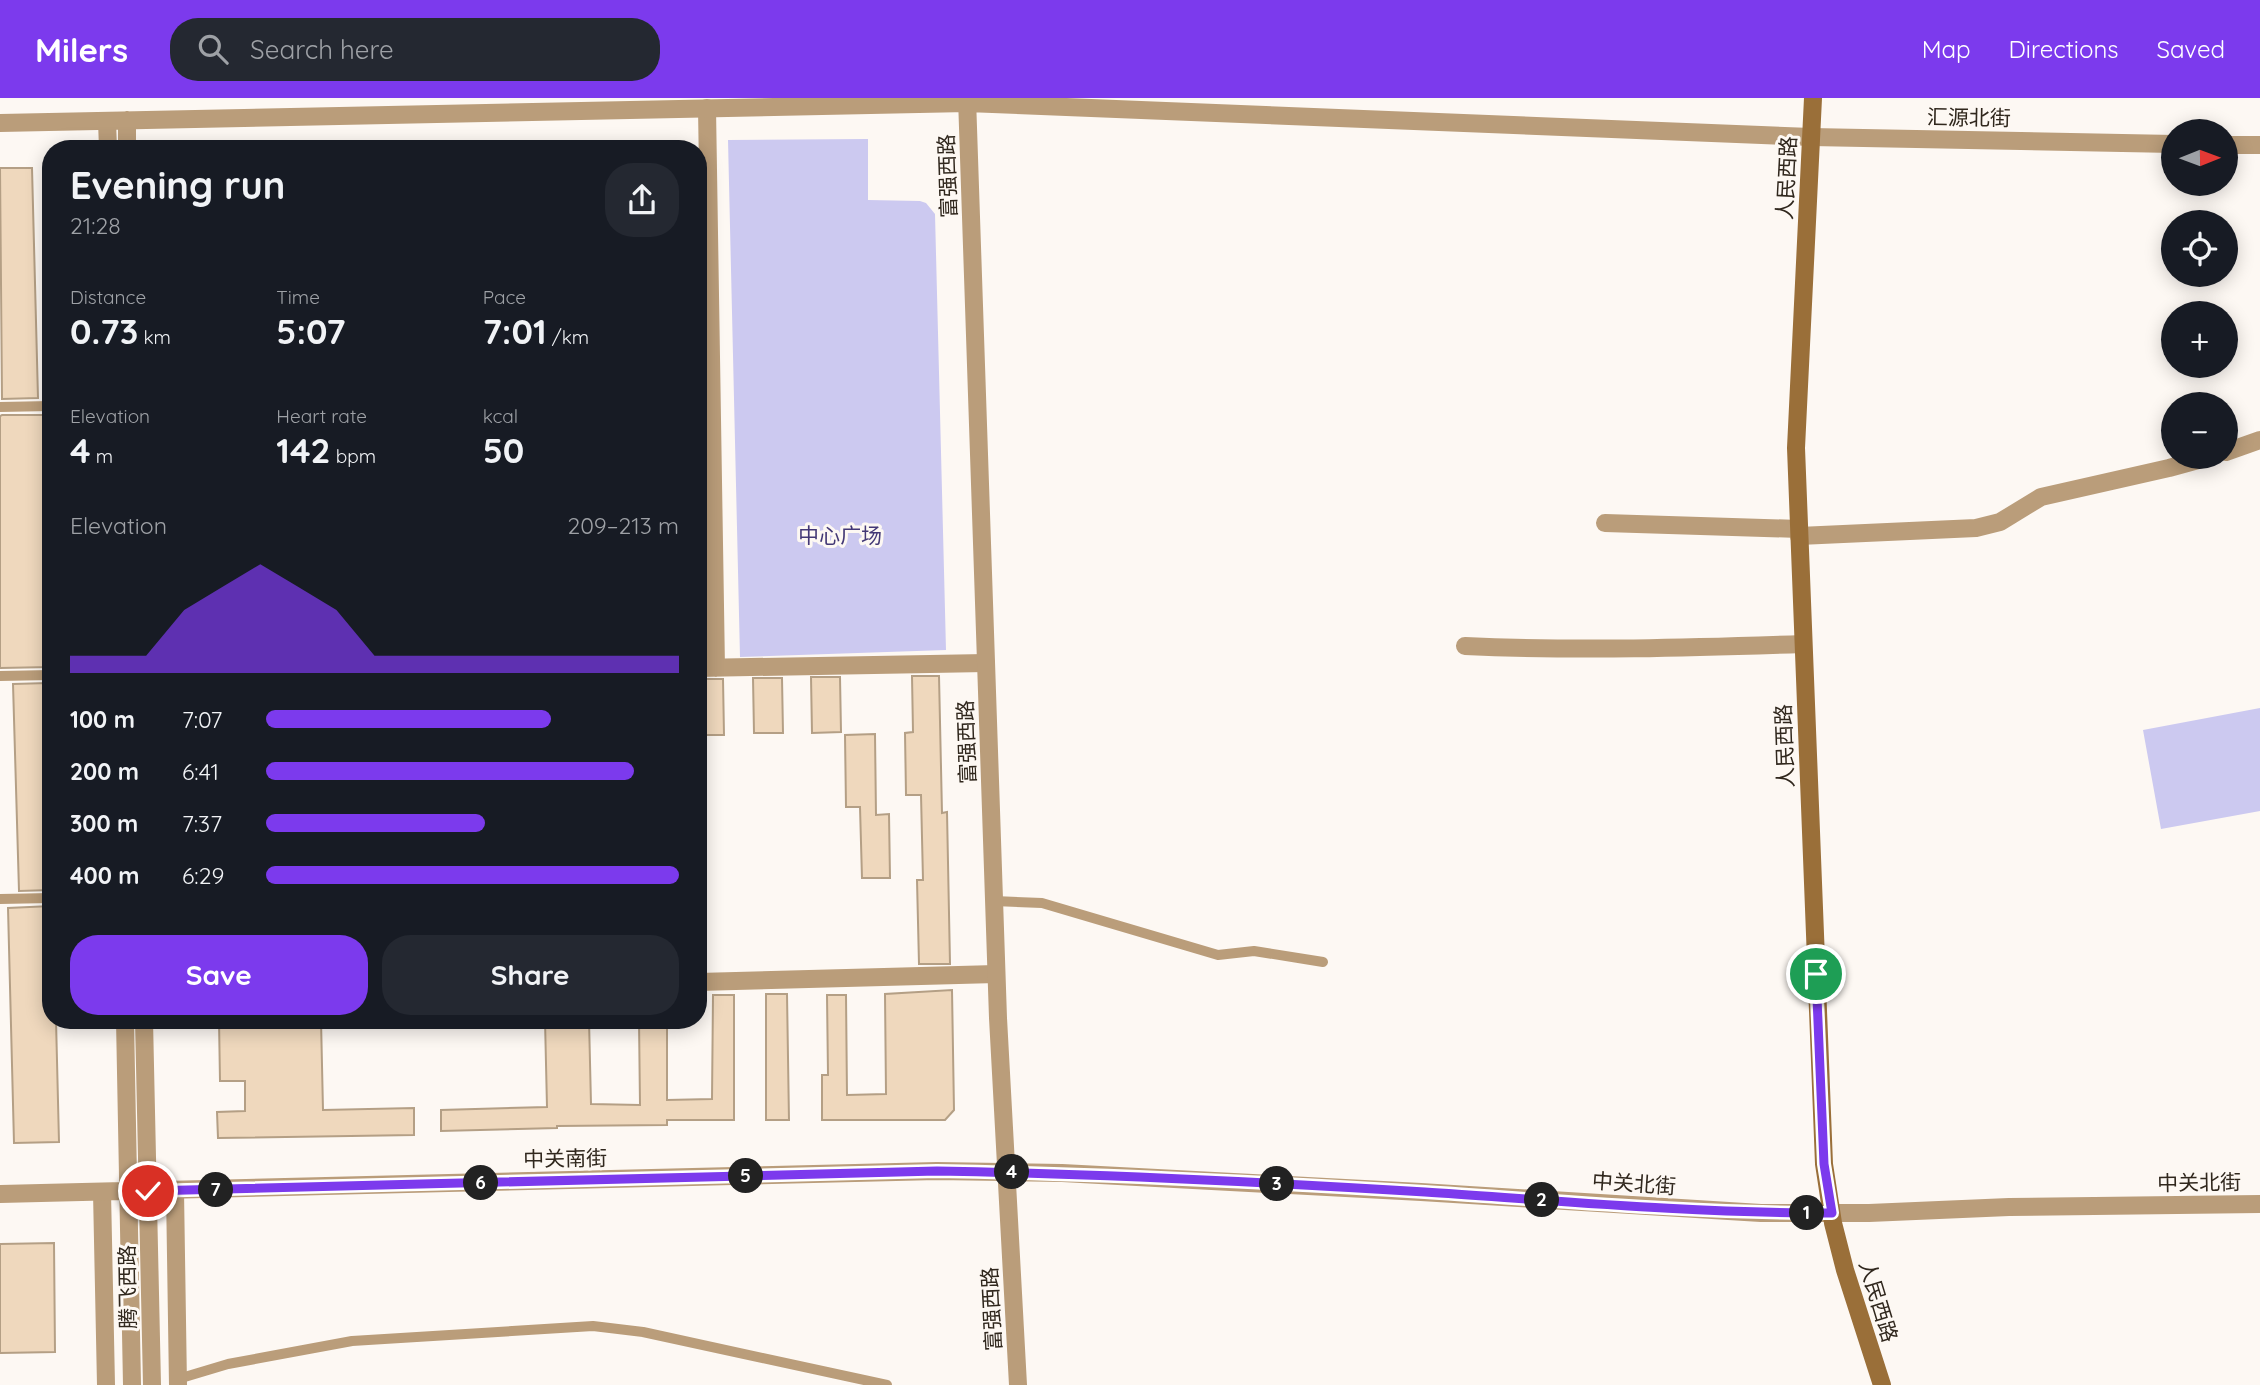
<!DOCTYPE html>
<meta charset="utf-8">
<style>
body{margin:0;font-family:Quicksand,"Noto Sans SC",sans-serif;background:#242831;color:#f1f3f6;height:100vh;display:flex;flex-direction:column;font-size:26px;white-space:nowrap}
*{box-sizing:border-box;margin:0}
p{font-size:23px;color:#9ea1a6}
.icon{flex:none;width:38px;height:38px;fill:none;stroke:currentColor;stroke-width:2;stroke-linecap:round;stroke-linejoin:round}
.map{position:relative;flex:1;overflow:hidden}
.sheet{position:absolute;left:42px;top:42px;width:665px;height:889px;display:flex;flex-direction:column;background:#171b24;border-radius:28px;box-shadow:0 4px 18px #0003}
.sheet>*{flex:none}
.needle{width:46px;rotate:89deg}
.tools{position:absolute;left:2161px;top:21px;display:grid;gap:14px}
.tools a{display:grid;place-items:center;width:77px;height:77px;border-radius:50%;background:#171b24;box-shadow:0 4px 18px #0003;font-size:35px}
.pin{position:absolute;display:grid;place-items:center;width:60px;height:60px;color:#fff;margin:-30px;border:4px solid #fff;border-radius:50%;box-shadow:0 2px 7px #0007}
.km{position:absolute;width:35px;height:35px;margin:-18px;border-radius:50%;background:#222;color:#fff;font-size:19px;line-height:35px;text-align:center}
.round{display:grid;place-items:center;flex:none;width:74px;height:74px;border-radius:28px;background:#242831}
.headline{display:flex;align-items:center;justify-content:space-between;height:119px;padding:0 28px}
h1{font-size:38px;font-weight:800;line-height:52px}
.metrics{display:grid;grid-template-columns:repeat(3,1fr);gap:10px;height:119px;padding:7px 28px}
.metrics div{display:grid;align-content:center}
.metrics b{font-size:35px;font-weight:800}
.metrics small{font-size:19px;font-weight:400}
.metrics p{font-size:19px}
.chart{height:196px;padding:14px 28px}
.chart p{display:flex;justify-content:space-between}
.chart svg{width:100%;height:126px;margin-top:7px;fill:#7c3aed;opacity:.7}
.primary-button{display:flex;gap:14px;margin-top:auto;padding:14px 28px}
.primary-button a{flex:1;height:80px;border-radius:28px;background:#7c3aed;color:#fff;font-size:28px;font-weight:800;line-height:80px;text-align:center}
.primary-button a+a{background:#242831;color:#f1f3f6}
ul{padding:0 28px;list-style:none;font-size:23px}
li{display:grid;grid-template-columns:112px 84px 1fr;align-items:center;height:52px}
li i{height:18px;border-radius:9px;background:#7c3aed}
header{display:flex;align-items:center;gap:42px;box-sizing:border-box;height:98px;padding:0 35px;background:#7c3aed;color:#fff}
header strong{font-size:33px}
nav{display:flex;gap:38px;margin-inline-start:auto;font-size:24px}
.search{width:490px;height:63px;background:#242831;display:flex;align-items:center;gap:18px;box-sizing:border-box;padding:0 24px;border-radius:28px;color:#9ea1a6;font-size:26px}
.map>svg:first-child{display:block}
.green{fill:#ccc9f0}
.building{fill:#efd8bd;stroke:#b49f85;stroke-width:2}
.lines{fill:none;stroke-linecap:round;stroke-linejoin:round}
.service{stroke:#ba9d7a;stroke-width:10}
.minor{stroke:#ba9d7a;stroke-width:18}
.tertiary{stroke:#ba9d7a;stroke-width:18}
.secondary{stroke:#9a6f39;stroke-width:18}
.route-casing{stroke:#fff;stroke-width:14}
.route{stroke:#7c3aed;stroke-width:9}
.labels{text-anchor:middle;dominant-baseline:central;stroke-width:6;stroke-linejoin:round;paint-order:stroke}
.street-label{font-size:21px;fill:#30271d;stroke:#fdf8f3}
.park-label{font-size:21px;fill:#433876;stroke:#fdf8f3}
</style>
<header>
<strong>Milers</strong>
<div class="search"><svg class="icon" aria-label="search" viewBox="0 0 24 24"><circle cx="10" cy="10" r="6"/><path d="M15 15l6 6"/></svg>Search here</div>
<nav><a>Map</a><a>Directions</a><a>Saved</a></nav>
</header>
<div class="map">
<svg width="2260" height="1287" viewBox="0 0 2260 1287">
<rect width="100%" height="100%" fill="#fdf8f3"/>
<path class="green" d="M868 41V102L920 103 926 105 935 116 946 552 740 559 728 42Z
M2260 610V713L2161 731 2143 632Z"/>
<path class="building" d="M0 70H32L38 300 2 301Z
M2 317H45L51 569 0 570V318Z
M912 578H939L942 715 947 714 950 866H919L917 782H923L921 697H906L905 635 913 634Z
M811 579H840L841 634 812 635Z
M753 580H782L783 635H754Z
M698 581H723L724 637H698Z
M48 585 51 792 19 793 13 586Z
M875 636 876 717 889 716 890 780H862L860 709H846L845 637Z
M51 808V922H56L59 1044 14 1045 8 810Z
M952 892 954 1012 945 1022H822V977H828L827 897H846L847 997 886 996 885 896Z
M766 896H787L789 1022H766Z
M713 897H734V1022H667V1027L557 1028V1030L441 1033V1012L547 1009 545 922H589L591 1006 640 1007 639 922H667V1002L712 1001Z
M219 922H321L323 1012 414 1010V1037L218 1040 217 1014 245 1013V983H220Z
M54 1145 55 1254 0 1255V1146Z"/>
<g class="lines">
<path class="service" d="M0 309 51 308
M0 578 51 577
M0 801 51 800
M994 803 1042 805 1218 857 1254 853 1323 864
M178 1281 228 1266 352 1243 593 1228 643 1234 887 1287"/>
<path class="minor" d="M707 10 716 570
M1811 39 2174 46
M2226 47H2260
M2226 354 2260 342
M1605 425 1799 431
M1799 438 1976 430 2000 424 2041 399 2169 370 2209 359
M1465 548C1578 553 1690 550 1803 546
M698 570 986 565
M698 884 996 876
M175 1093 178 1287
M102 1094 106 1287"/>
<path class="tertiary" d="M967 0 998 920 1018 1287
M127 22V51
M107 23 108 51
M0 25 967 5 1811 39
M125 922 132 1287
M144 922 152 1287
M0 1096 937 1073 1062 1075 1421 1094 1761 1115H1869L2009 1109 2260 1106"/>
<path class="secondary" d="M1813 0 1796 350 1824 1066 1833 1125 1845 1172 1882 1287"/>
</g>
<g class="lines">
<defs>
<path id="route" d="M148 1093 937 1073C1100 1076 1263 1084 1425 1094 1560 1103 1696 1115 1832 1115L1824 1066 1816 876"/>
</defs>
<use href="#route" class="route-casing"/>
<use href="#route" class="route"/>
</g>
<g class="labels">
<g class="street-label">
<text transform="translate(1969 19) rotate(1)">汇源北街</text>
<text transform="translate(947 78) rotate(-92)">富强西路</text>
<text transform="translate(1786 80) rotate(-87)">人民西路</text>
<text transform="translate(966 644) rotate(-92)">富强西路</text>
<text transform="translate(1784 648) rotate(-92)">人民西路</text>
<text transform="translate(565 1060) rotate(-1)">中关南街</text>
<text transform="translate(2199 1084) rotate(-1)">中关北街</text>
<text transform="translate(1634 1085) rotate(4)">中关北街</text>
<text transform="translate(127 1189) rotate(-91)">腾飞西路</text>
<text transform="translate(1879 1203) rotate(73)">人民西路</text>
<text transform="translate(991 1211) rotate(-93)">富强西路</text>
</g>
<g class="park-label">
<text x="840" y="437">中心广场</text>
</g>
</g>
</svg>
<div class="tools">
<a><svg class="needle" viewBox="-14 -14 28 28"><path d="M0-13l5 13h-10z" fill="#e53935"/><path d="M0 13l5-13h-10z" fill="#9ea1a6"/></svg></a>
<a><svg class="icon" aria-label="locate" viewBox="0 0 24 24"><circle cx="12" cy="12" r="6"/><path d="M12 2v4M12 18v4M2 12h4M18 12h4"/></svg></a>
<a>+</a>
<a>−</a>
</div>
<div class="pin" style="left:1816px;top:876px;background:#1e9e55"><svg class="icon" aria-label="arrive" viewBox="0 0 24 24"><path d="M6 21V4h12l-3 4 3 4H6"/></svg></div>
<div class="pin" style="left:148px;top:1093px;background:#d93025"><svg class="icon" aria-label="check" viewBox="0 0 24 24"><path d="M5 12l5 5 9-10"/></svg></div>
<b class="km" style="left:1807px;top:1115px">1</b>
<b class="km" style="left:1542px;top:1102px">2</b>
<b class="km" style="left:1277px;top:1086px">3</b>
<b class="km" style="left:1012px;top:1074px">4</b>
<b class="km" style="left:746px;top:1078px">5</b>
<b class="km" style="left:481px;top:1085px">6</b>
<b class="km" style="left:216px;top:1092px">7</b>
<section class="sheet">
<div class="headline"><div><h1>Evening run</h1><p>21:28</p></div><a class="round"><svg class="icon" aria-label="share" viewBox="0 0 24 24"><path d="M12 15V3M7 8l5-5 5 5M5 13v7h14v-7"/></svg></a></div>
<div class="metrics">
<div><p>Distance</p><b>0.73<small> km</small></b></div>
<div><p>Time</p><b>5:07</b></div>
<div><p>Pace</p><b>7:01<small> /km</small></b></div>
</div>
<div class="metrics">
<div><p>Elevation</p><b>4<small> m</small></b></div>
<div><p>Heart rate</p><b>142<small> bpm</small></b></div>
<div><p>kcal</p><b>50</b></div>
</div>
<div class="chart"><p><span>Elevation</span>209–213 m</p>
<svg viewBox="0 0 160 44" preserveAspectRatio="none"><path d="M0 44V38L10 38L20 38L30 22L40 14L50 6L60 14L70 22L80 38L90 38L100 38L110 38L120 38L130 38L140 38L150 38L160 38V44z"/></svg>
</div>
<ul>
<li><b>100 m</b>7:07<i style="width:69%"></i></li>
<li><b>200 m</b>6:41<i style="width:89%"></i></li>
<li><b>300 m</b>7:37<i style="width:53%"></i></li>
<li><b>400 m</b>6:29<i style="width:100%"></i></li>
</ul>
<div class="primary-button"><a>Save</a><a>Share</a></div>
</section>
</div>
